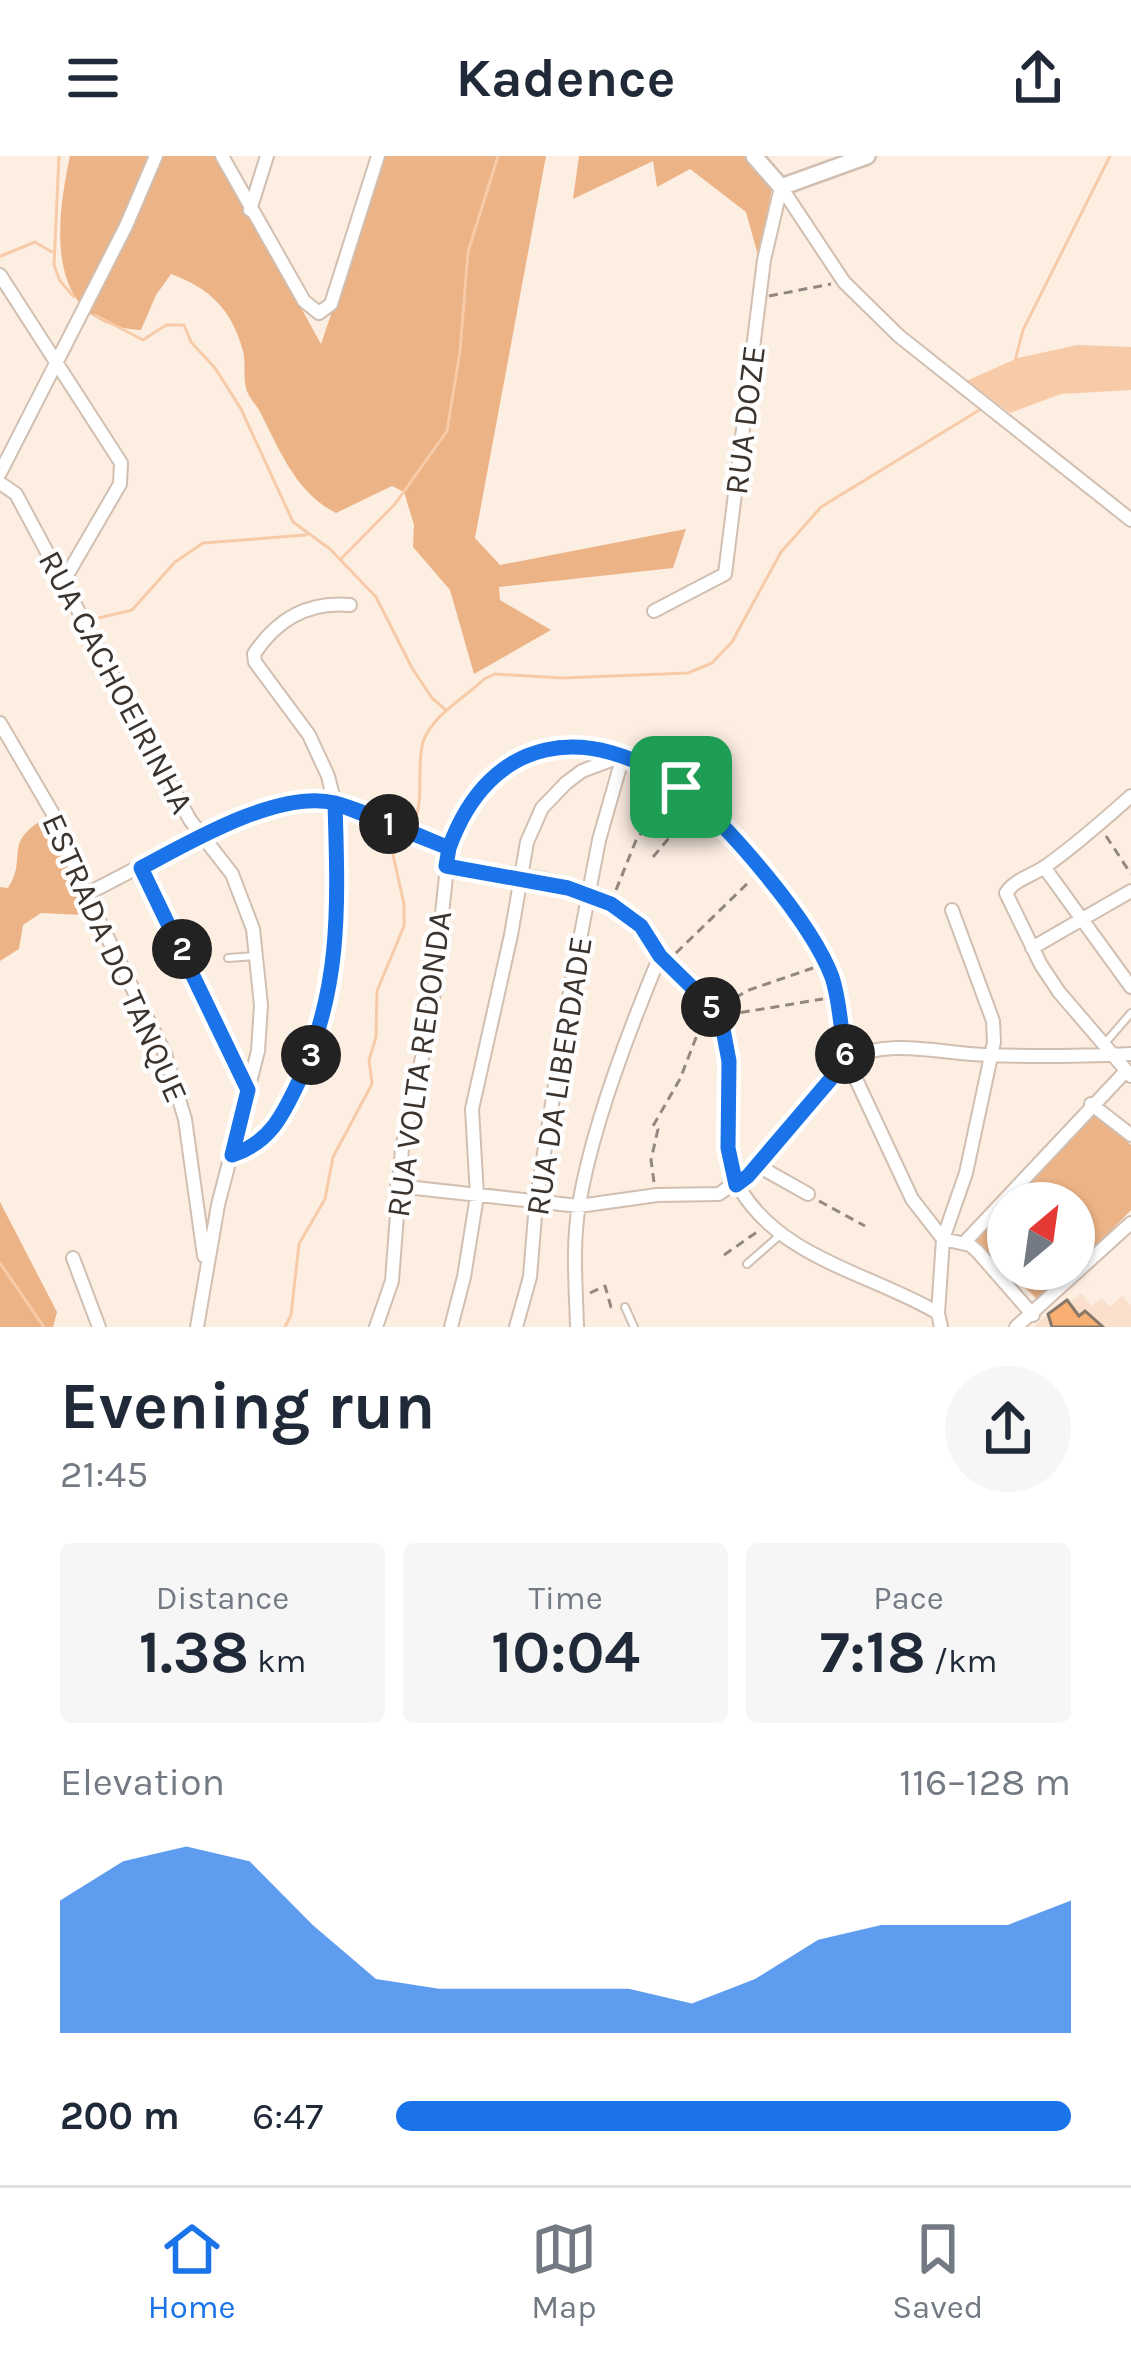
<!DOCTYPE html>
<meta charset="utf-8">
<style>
body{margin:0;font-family:Karla,sans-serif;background:#f6f6f7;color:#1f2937;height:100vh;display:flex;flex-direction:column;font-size:45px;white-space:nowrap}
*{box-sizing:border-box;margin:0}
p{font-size:39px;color:#747a83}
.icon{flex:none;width:66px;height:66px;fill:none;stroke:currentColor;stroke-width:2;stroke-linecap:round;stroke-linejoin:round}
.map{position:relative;height:1171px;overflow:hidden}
.drawer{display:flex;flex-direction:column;background:#fff;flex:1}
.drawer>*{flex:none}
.needle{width:78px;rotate:29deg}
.tools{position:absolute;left:987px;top:1026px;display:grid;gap:24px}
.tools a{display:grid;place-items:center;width:108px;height:108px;border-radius:50%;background:#fff;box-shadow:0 3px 9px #0004;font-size:60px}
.pin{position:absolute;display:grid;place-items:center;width:102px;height:102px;color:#fff;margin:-51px;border-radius:24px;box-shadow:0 6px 18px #0006}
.km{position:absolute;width:60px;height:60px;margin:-30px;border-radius:50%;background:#222;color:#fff;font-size:33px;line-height:60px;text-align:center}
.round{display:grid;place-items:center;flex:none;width:126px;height:126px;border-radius:63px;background:#f6f6f7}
.headline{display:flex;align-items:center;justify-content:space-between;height:204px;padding:0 60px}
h1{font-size:66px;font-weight:700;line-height:90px}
.stats{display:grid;grid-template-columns:repeat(3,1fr);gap:18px;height:204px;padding:12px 60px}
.stats div{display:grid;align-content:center;border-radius:12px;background:#f6f6f7;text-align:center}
.stats b{font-size:60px;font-weight:700}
.stats small{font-size:33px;font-weight:400}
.stats p{font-size:33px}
.chart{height:336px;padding:24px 60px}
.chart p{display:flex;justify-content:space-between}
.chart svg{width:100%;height:216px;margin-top:12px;fill:#1a73e8;opacity:.7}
ul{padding:0 60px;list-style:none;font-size:39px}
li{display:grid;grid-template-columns:192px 144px 1fr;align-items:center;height:90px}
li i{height:30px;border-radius:15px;background:#1a73e8}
header{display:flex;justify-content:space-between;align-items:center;height:156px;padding:0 60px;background:#fff;font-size:54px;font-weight:700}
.dock{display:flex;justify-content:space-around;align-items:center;height:168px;border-top:3px solid #e0e1e3;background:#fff;font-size:33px;color:#747a83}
.dock a{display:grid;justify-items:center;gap:6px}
.dock .current{color:#1a73e8}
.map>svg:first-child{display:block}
.built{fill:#fae0cc}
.green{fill:#ebb386}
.water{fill:#f8cba8}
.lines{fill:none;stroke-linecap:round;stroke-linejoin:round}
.stream{stroke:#f8cba8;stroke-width:3}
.building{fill:#f9af72;stroke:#88786a;stroke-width:3}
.service-casing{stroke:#d1bfb1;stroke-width:10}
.minor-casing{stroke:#d1bfb1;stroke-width:16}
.tertiary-casing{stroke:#d1bfb1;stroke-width:20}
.path{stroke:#938880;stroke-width:3;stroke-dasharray:9 6;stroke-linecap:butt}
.service{stroke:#fff;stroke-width:6}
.minor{stroke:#fff;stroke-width:12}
.tertiary{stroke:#fff;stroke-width:15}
.route-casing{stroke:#fff;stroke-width:24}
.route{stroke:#1a73e8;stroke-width:15}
.labels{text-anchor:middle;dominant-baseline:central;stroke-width:9;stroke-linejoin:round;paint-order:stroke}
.street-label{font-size:33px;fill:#3b332e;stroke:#fefefe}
</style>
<header><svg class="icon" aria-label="menu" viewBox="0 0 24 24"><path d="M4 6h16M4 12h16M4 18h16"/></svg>Kadence<svg class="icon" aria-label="share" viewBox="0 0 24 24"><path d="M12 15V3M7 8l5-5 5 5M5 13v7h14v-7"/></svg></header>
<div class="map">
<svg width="1131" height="1171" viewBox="0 0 1131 1171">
<rect width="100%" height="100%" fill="#fdeee2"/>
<path class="built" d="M1081 1137 1092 1150 1102 1142 1110 1151 1122 1140 1131 1149V1171H1033L1067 1141 1071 1145Z"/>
<path class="green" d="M70 0H217L321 188 385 0H546L475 382 500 409 686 373 673 412 499 431 500 444 551 474 474 518 450 434 413 391 414 369 404 336 392 330 336 357C295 336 280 294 260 256 256 248 248 241 246 232 243 220 246 207 243 195 232 154 210 132 171 118L156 139 141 174C44 170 55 69 70 0Z
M579 0H746L772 32 759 103 746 56 690 13 657 31 653 5 573 43Z
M48 660 84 759 41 757 23 769 19 793 0 805V731L8 732C29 700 0 688 48 660Z
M1092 952 1131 989V1054L1074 1113V1047H1008V1113H1074L1041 1147 973 1081Z
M0 1046 57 1156 53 1171H0Z"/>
<path class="water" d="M1077 189 1131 191V234L1061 238 1010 257 966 225 1018 202Z"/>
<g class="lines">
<path class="stream" d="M59 0 54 109 60 125 74 141
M1 100 35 86 52 96
M95 159 143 184 166 169H184L191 186 215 212 241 253 293 366 330 393 376 441 412 512 432 542 446 554
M1015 205 1023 174 1110 0
M341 403 395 348 447 275 460 195 468 96 498 0
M90 464 132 454 175 406 203 387 306 379
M410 672C427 649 415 614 423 586 432 559 465 542 484 523L495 518 562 522 688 517 712 507 732 486 781 396 821 351 981 253
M0 1107 44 1171
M285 1171 291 1159 299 1088 325 1043 333 1001 372 928 369 904 376 881 377 835 404 770V748L393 699 404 680"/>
</g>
<path class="building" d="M1067 1144 1079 1160 1085 1155 1103 1171H1052L1048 1158Z"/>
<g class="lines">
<defs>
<path id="service" d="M228 802 255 800
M1106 886 1131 857
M747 1108 779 1080
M625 1151 634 1171"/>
<path id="minor" d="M222 0 304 145 319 157 331 148 378 0
M781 31 844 126 899 180 1131 364
M250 54 267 0
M0 119 121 307 120 328 63 426
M0 317 126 70 156 0
M0 327 16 338 190 664 232 718 253 773 261 849 258 895 218 1049 197 1171
M654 455 725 418 764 104 781 31
M0 567 52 656 86 738 165 898 185 963 204 1100
M1131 640C1104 664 1076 689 1046 710 1032 720 1015 723 1006 737L1041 809 1059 836 1131 920
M446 710C504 717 582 721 630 759 647 773 654 794 669 809 697 836 724 857 728 898 733 942 715 992 740 1033 782 1103 872 1118 938 1157
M1044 711 1131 831
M141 712 248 933
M86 738C145 710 263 636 327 646 367 652 411 677 449 692
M1032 792 1131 735
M1091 948 1131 979
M232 999 263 985 293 938 319 874 337 791 335 648 328 620 309 579 255 506 254 498C277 463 308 445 350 449
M758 1010 808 1038
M397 1030 579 1050 657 1039 719 1038 758 1010 847 904C888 881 942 898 988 899 1035 901 1084 900 1131 898
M943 1083 970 1089 978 1096 1033 1159
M964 1087 1125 916
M73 1102 99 1171
M376 1171 392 1125 402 992 431 861 449 692 466 651 485 626 521 602 551 591 605 594 658 615 702 647 762 714 826 808 838 841 847 904 912 1043 943 1083
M451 1171 464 1121 477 1040 472 953 511 779 527 686 542 652 566 627 582 615 622 600
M516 1171 530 1121 536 1047 571 830 599 684 623 600
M577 1171C576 1131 572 1090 579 1049 592 970 629 874 660 800
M941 1171 938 1157 943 1083 966 1017 994 886 993 865 952 754
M1016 1171 1131 1067"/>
<path id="tertiary" d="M754 0 781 31 867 0"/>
</defs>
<use href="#service" class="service-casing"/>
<use href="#minor" class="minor-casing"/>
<use href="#tertiary" class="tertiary-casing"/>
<path class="path" d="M769 140 831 128
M1106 680 1131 718
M653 701 669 682 699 664
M616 734 637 682 672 641
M676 797 751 724
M722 849 749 834 813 812
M726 859 823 843
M654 1026 651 1004 658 973 653 970 680 923 704 861
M819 1045 865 1070
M724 1099 757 1076
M590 1137 605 1130 611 1151H617"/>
<use href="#service" class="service"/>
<use href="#minor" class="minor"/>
<use href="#tertiary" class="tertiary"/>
</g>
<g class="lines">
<defs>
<path id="route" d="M681 631C588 565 490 578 449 692 412 677 373 658 335 647 279 633 190 686 141 712L248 934 232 999C269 987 282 961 298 927 342 832 338 750 335 647L449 692 446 710 568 732 611 748 641 770 660 800 709 848 722 868 729 905 728 992 736 1029 748 1020 847 904C840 877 841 848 832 821 811 765 728 669 681 631"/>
</defs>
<use href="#route" class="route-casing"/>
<use href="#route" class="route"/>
</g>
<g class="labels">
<g class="street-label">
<text transform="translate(745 264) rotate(-83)">RUA DOZE</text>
<text transform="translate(116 526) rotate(62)">RUA CACHOEIRINHA</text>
<text transform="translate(115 802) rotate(66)">ESTRADA DO TANQUE</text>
<text transform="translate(419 908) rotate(-82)">RUA VOLTA REDONDA</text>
<text transform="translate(559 920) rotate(-81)">RUA DA LIBERDADE</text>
</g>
</g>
</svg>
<div class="tools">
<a><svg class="needle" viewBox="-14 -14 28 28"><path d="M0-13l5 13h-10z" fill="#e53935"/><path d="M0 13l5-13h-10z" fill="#747a83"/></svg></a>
</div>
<div class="pin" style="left:681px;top:631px;background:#1e9e55"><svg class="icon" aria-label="arrive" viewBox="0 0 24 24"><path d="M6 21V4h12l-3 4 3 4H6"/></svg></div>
<b class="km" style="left:389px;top:668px">1</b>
<b class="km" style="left:182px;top:793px">2</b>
<b class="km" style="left:311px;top:899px">3</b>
<b class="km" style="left:711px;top:851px">5</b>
<b class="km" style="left:845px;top:898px">6</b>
</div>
<section class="drawer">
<div class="headline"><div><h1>Evening run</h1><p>21:45</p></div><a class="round"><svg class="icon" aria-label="share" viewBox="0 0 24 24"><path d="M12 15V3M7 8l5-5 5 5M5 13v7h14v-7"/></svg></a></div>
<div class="stats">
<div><p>Distance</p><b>1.38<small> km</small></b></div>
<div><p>Time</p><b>10:04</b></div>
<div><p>Pace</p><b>7:18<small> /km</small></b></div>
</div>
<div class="chart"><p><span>Elevation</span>116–128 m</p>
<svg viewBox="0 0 160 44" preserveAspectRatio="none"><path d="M0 44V17L10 9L20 6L30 9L40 22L50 33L60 35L70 35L80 35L90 35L100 38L110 33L120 25L130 22L140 22L150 22L160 17V44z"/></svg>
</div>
<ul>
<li><b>200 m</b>6:47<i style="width:100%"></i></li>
</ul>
</section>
<nav class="dock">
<a class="current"><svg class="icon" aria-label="home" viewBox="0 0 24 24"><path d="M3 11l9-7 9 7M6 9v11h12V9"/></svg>Home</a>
<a><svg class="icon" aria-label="map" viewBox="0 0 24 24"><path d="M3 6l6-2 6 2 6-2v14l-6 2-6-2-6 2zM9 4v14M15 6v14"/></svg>Map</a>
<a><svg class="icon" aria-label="saved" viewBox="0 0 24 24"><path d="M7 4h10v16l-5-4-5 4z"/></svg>Saved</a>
</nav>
